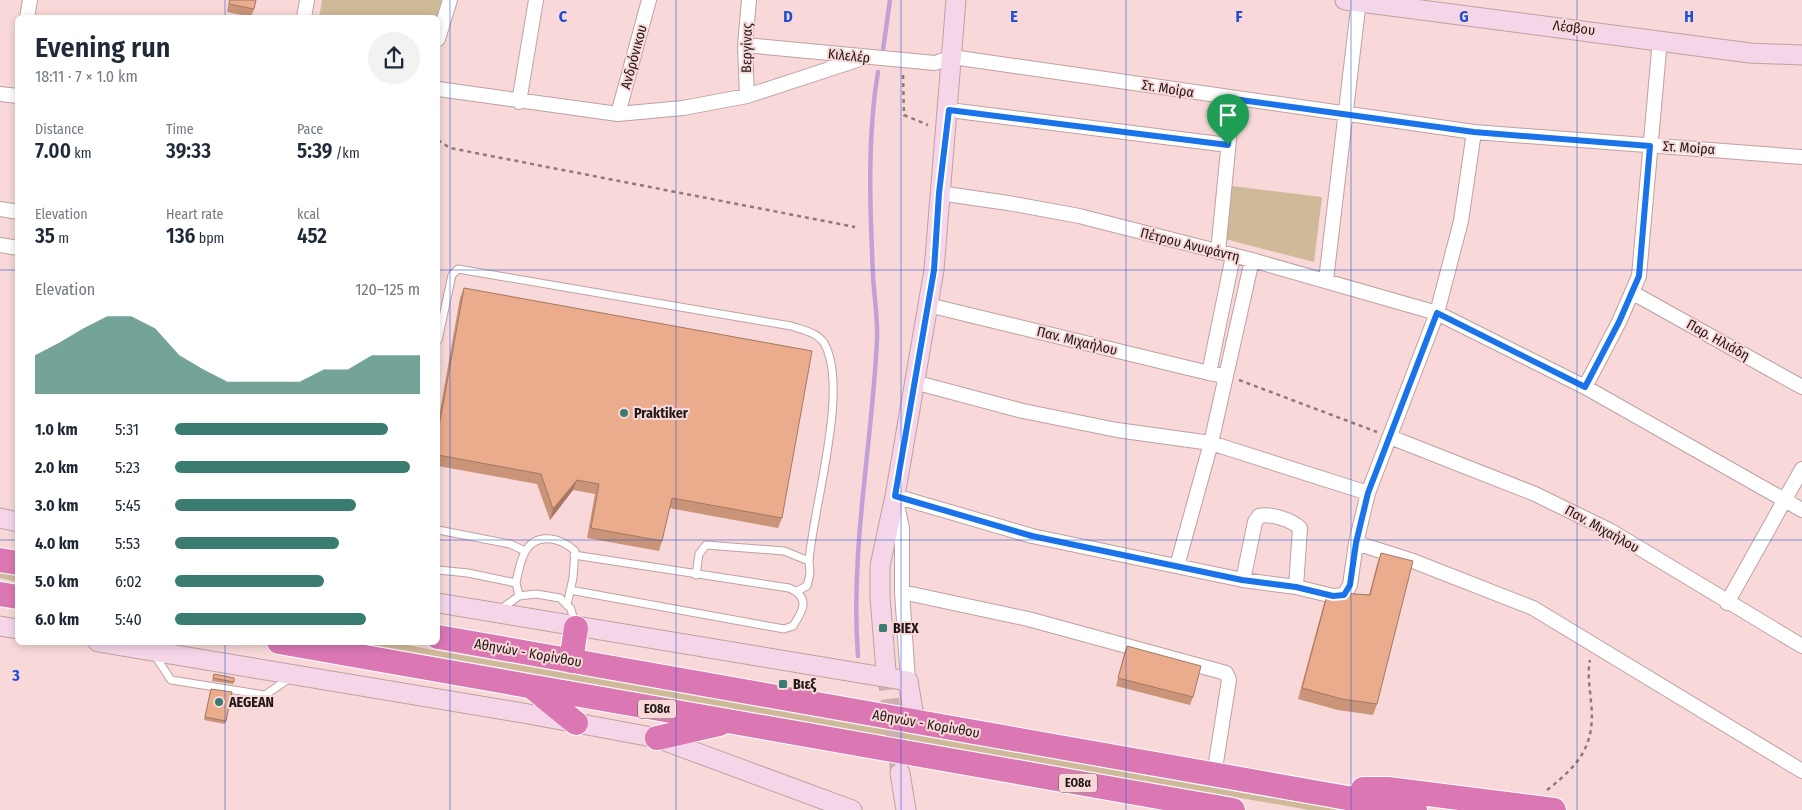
<!DOCTYPE html>
<meta charset="utf-8">
<style>
body{margin:0;font-family:"Fira Sans Condensed",sans-serif;background:#f2f2f3;color:#1f2937;height:100vh;display:flex;flex-direction:column;font-size:19px;white-space:nowrap}
*{box-sizing:border-box;margin:0}
p{font-size:16px;color:#747a83}
.icon{flex:none;width:28px;height:28px;fill:none;stroke:currentColor;stroke-width:2;stroke-linecap:round;stroke-linejoin:round}
.map{position:relative;flex:1;overflow:hidden}
.panel{position:absolute;left:15px;top:15px;width:425px;height:630px;display:flex;flex-direction:column;background:#fff;border-radius:8px;box-shadow:0 2px 8px #0003}
.panel>*{flex:none}
.pin{position:absolute;display:grid;place-items:center;width:42px;height:42px;color:#fff;margin:-51px -21px;border-radius:50% 50% 50% 0;rotate:-45deg;box-shadow:0 0 5px #0007}
.pin .icon{rotate:45deg}
.round{display:grid;place-items:center;flex:none;width:52px;height:52px;border-radius:26px;background:#f2f2f3}
.headline{display:flex;align-items:center;justify-content:space-between;height:85px;padding:0 20px}
h1{font-size:28px;font-weight:600;line-height:38px}
.metrics{display:grid;grid-template-columns:repeat(3,1fr);gap:8px;height:85px;padding:5px 20px}
.metrics div{display:grid;align-content:center}
.metrics b{font-size:21px;font-weight:600}
.metrics small{font-size:14px;font-weight:400}
.metrics p{font-size:14px}
.chart{height:140px;padding:10px 20px}
.chart p{display:flex;justify-content:space-between}
.chart svg{width:100%;height:90px;margin-top:5px;fill:#3a7d70;opacity:.7}
ul{padding:0 20px;list-style:none;font-size:16px}
li{display:grid;grid-template-columns:80px 60px 1fr;align-items:center;height:38px}
li i{height:12px;border-radius:6px;background:#3a7d70}
.map>svg:first-child{display:block}
.green{fill:#ceba98}
.lines{fill:none;stroke-linecap:round;stroke-linejoin:round}
.stream{stroke:#c2a1d8;stroke-width:4.5}
.secondary-tunnel{stroke:#cdb1b1;stroke-width:19;stroke-dasharray:19 9;stroke-linecap:butt}
.lane-casing{stroke:#bfa1a2;stroke-width:9}
.street-casing{stroke:#bfa1a2;stroke-width:16}
.secondary-casing{stroke:#bfa1a2;stroke-width:21}
.highway-casing{stroke:#fff;stroke-width:26}
.path{stroke:#8f7979;stroke-width:2.5;stroke-dasharray:4 4;stroke-linecap:butt}
.lane{stroke:#fff;stroke-width:7}
.street{stroke:#fff;stroke-width:14}
.secondary{stroke:#f4d6e8;stroke-width:19}
.highway{stroke:#db78b4;stroke-width:24}
.wall{fill:#c99478}
.shaded-wall{fill:#a47862}
.building{fill:#eaac8c;stroke:#a47862}
.route-casing{stroke:#fff;stroke-width:10}
.route{stroke:#1a73e8;stroke-width:6}
.grid{fill:none;stroke:#1d4ed8;stroke-width:1;stroke-opacity:0.55}
.poi-dot{fill:#3a7d70;stroke:#f8d8d8;stroke-width:2}
.labels{text-anchor:middle;dominant-baseline:central;stroke-width:4;stroke-linejoin:round;paint-order:stroke}
.shield{fill:#f8d8d8;stroke:#625151;stroke-width:1}
.shield-label{font-size:12px;font-weight:bold;fill:#221717}
.street-label{font-size:14px;fill:#221717;stroke:#f8d8d8}
.poi-label{font-size:14px;font-weight:bold;fill:#221717;stroke:#f8d8d8;text-anchor:start}
.grid-label{font-size:16px;text-anchor:middle;font-weight:bold;fill:#1d4ed8;stroke:#f8d8d8;stroke-width:4;stroke-linejoin:round;paint-order:stroke}
</style>
<div class="map">
<svg width="1802" height="810" viewBox="0 0 1802 810">
<rect width="100%" height="100%" fill="#f8d8d8"/>
<path class="green" d="M322 0H445L438 18H319Z
M1232 186 1322 197 1314 262 1225 239Z
M0 573 17 576V582L0 578Z
M362 643H394L1340 810H1309Z"/>
<g class="lines">
<path class="stream" d="M883 50 890 0
M858 656C850 549 872 446 877 340 878 318 874 297 873 275 870 209 867 138 878 72"/>
<path class="secondary-tunnel" d="M886 671 900 773"/>
<defs>
<path id="lane" d="M438 340 452 275 458 269 791 326C802 330 817 332 824 343 850 388 813 507 809 561
M438 530 510 544 525 551
M438 570 468 573 516 583 519 596
M696 575 699 554 706 545 784 551 809 561 810 574 807 586 797 591
M516 583C518 573 520 561 525 552 536 531 561 538 575 551L573 578 567 605
M570 590 784 629 793 626C803 611 811 597 789 588L574 555
M498 611 519 596 536 594 560 598 571 609 575 625
M154 654 171 680 265 695 290 678"/>
<path id="street" d="M27 18 30 0
M304 18 307 0
M438 39 450 0
M745 45 935 63 952 57 1474 132 1802 157
M438 89 618 114 683 108 747 96 860 59
M0 94 18 96
M747 96 745 45 749 0
M519 102 536 0
M949 110 1228 145
M618 114 649 0
M939 193 1008 203 1079 216 1252 260 1437 313 1585 387 1802 510
M0 209 18 212
M0 245 18 248
M1218 252 1233 99
M1326 280 1359 0
M1633 293 1802 387
M928 305 1209 373 1226 376
M1209 373 1233 256
M914 382 1023 411 1117 430 1211 443 1368 493
M1585 387 1619 322 1639 276 1660 39
M1390 437 1535 494 1576 514 1611 531 1802 646
M1356 543 1413 561 1533 608 1802 771
M1177 566 1211 443 1252 260
M1243 580 1255 522 1259 516C1270 513 1292 520 1300 528L1296 587
M902 592 1028 619 1226 673 1229 680 1214 775
M1727 603 1802 469
M908 681 902 592V528L895 496 1032 536 1243 580 1296 587 1333 596 1344 595 1350 585 1356 543 1368 493 1437 313 1461 221 1474 132"/>
<path id="secondary" d="M1345 0 1750 53 1802 55
M0 518 18 522
M438 603 908 681 915 722
M0 626 18 629
M98 642 523 713 657 738 852 810
M886 671 880 597V566L895 496 934 270 956 0
M900 773 906 810"/>
<path id="highway" d="M0 560 18 563
M0 594 18 597
M438 637 1415 810
M279 642 1233 810
M571 661 576 628
M533 688 576 723
M657 738 719 724
M1363 789H1388L1554 810"/>
</defs>
<use href="#lane" class="lane-casing"/>
<use href="#street" class="street-casing"/>
<use href="#secondary" class="secondary-casing"/>
<use href="#highway" class="highway-casing"/>
<path class="path" d="M903 75 904 115 928 125
M438 140 450 148 855 227
M1239 380 1377 432
M1547 790C1579 765 1596 745 1591 702 1590 688 1587 674 1590 660"/>
<use href="#lane" class="lane"/>
<use href="#street" class="street"/>
<use href="#secondary" class="secondary"/>
<use href="#highway" class="highway"/>
</g>
<path class="wall" d="M229 0H256L254 9 251 17 227 12Z
M464 288 782 518 778 528 669 508 662 541 659 551 587 538 595 494 573 490 550 520 537 484 438 466V422L460 298Z
M1381 553 1377 704 1373 715 1338 710 1298 699 1324 603 1328 592 1369 595 1377 564Z
M1127 646 1193 697 1190 705 1116 686 1124 654Z
M214 674 234 682 233 684 212 681Z
M211 689 226 721 225 724 204 720Z"/>
<path class="shaded-wall" d="M577 480 573 490 550 520 553 509Z"/>
<path class="building" d="M230 0H256L254 9 229 4Z
M464 288 812 351 782 518 672 498 662 541 591 528 599 484 577 480 553 509 541 474 438 455V432Z
M1381 553 1413 561 1377 704 1342 699 1302 688 1328 592 1370 595Z
M1127 646 1201 666 1193 697 1118 678Z
M214 674 234 678V682L213 678Z
M211 689 232 692 226 721 205 717Z"/>
<g class="lines">
<defs>
<path id="route" d="M1233 99 1474 132 1650 146 1639 276 1619 322 1585 387 1437 313 1368 493 1356 543 1350 585 1344 595 1333 596 1296 587 1242 580 1032 536 895 496 934 270 939 193 949 110 1228 145Z"/>
</defs>
<use href="#route" class="route-casing"/>
<use href="#route" class="route"/>
</g>
<path class="grid" d="M225 0V18M450 0V810M676 0V810M901 0V810M1126 0V810M1351 0V810M1577 0V810M0 270H18M438 270H1802M0 540H18M438 540H1802M225 642V810"/>
<g class="poi-dot">
<circle cx="624" cy="413" r="5"/>
<rect x="878" y="623" width="10" height="10" rx="2.5"/>
<rect x="778" y="679" width="10" height="10" rx="2.5"/>
<circle cx="219" cy="702" r="5"/>
</g>
<g class="labels">
<g class="shield">
<rect x="638" y="699.5" width="38" height="19" rx="4"/>
<rect x="1059" y="773.5" width="38" height="19" rx="4"/>
</g>
<g class="shield-label">
<text x="657" y="709">ΕΟ8α</text>
<text x="1078" y="783">ΕΟ8α</text>
</g>
<g class="street-label">
<text transform="translate(1574 28) rotate(7)">Λέσβου</text>
<text transform="translate(747 48) rotate(-89)">Βεργίνας</text>
<text transform="translate(849 56) rotate(6)">Κιλελέρ</text>
<text transform="translate(634 57) rotate(-75)">Ανδρόνικου</text>
<text transform="translate(1168 89) rotate(9)">Στ. Μοίρα</text>
<text transform="translate(1689 148) rotate(4)">Στ. Μοίρα</text>
<text transform="translate(1190 245) rotate(14)">Πέτρου Ανυφάντη</text>
<text transform="translate(1718 340) rotate(29)">Παρ. Ηλιάδη</text>
<text transform="translate(1077 341) rotate(14)">Παν. Μιχαήλου</text>
<text transform="translate(1602 529) rotate(29)">Παν. Μιχαήλου</text>
<text transform="translate(528 653) rotate(10)">Αθηνών - Κορίνθου</text>
<text transform="translate(926 724) rotate(10)">Αθηνών - Κορίνθου</text>
</g>
<g class="poi-label">
<text x="634" y="413">Praktiker</text>
<text x="893" y="628">ΒΙΕΧ</text>
<text x="793" y="684">Βιεξ</text>
<text x="229" y="702">AEGEAN</text>
</g>
</g>
<g class="grid-label">
<text x="563" y="22">C</text>
<text x="788" y="22">D</text>
<text x="1014" y="22">E</text>
<text x="1239" y="22">F</text>
<text x="1464" y="22">G</text>
<text x="1689" y="22">H</text>
<text x="16" y="681">3</text>
</g>
</svg>
<div class="pin" style="left:1228px;top:145px;background:#1e9e55"><svg class="icon" aria-label="arrive" viewBox="0 0 24 24"><path d="M6 21V4h12l-3 4 3 4H6"/></svg></div>
<section class="panel">
<div class="headline"><div><h1>Evening run</h1><p>18:11 · 7 × 1.0 km</p></div><a class="round"><svg class="icon" aria-label="share" viewBox="0 0 24 24"><path d="M12 15V3M7 8l5-5 5 5M5 13v7h14v-7"/></svg></a></div>
<div class="metrics">
<div><p>Distance</p><b>7.00<small> km</small></b></div>
<div><p>Time</p><b>39:33</b></div>
<div><p>Pace</p><b>5:39<small> /km</small></b></div>
</div>
<div class="metrics">
<div><p>Elevation</p><b>35<small> m</small></b></div>
<div><p>Heart rate</p><b>136<small> bpm</small></b></div>
<div><p>kcal</p><b>452</b></div>
</div>
<div class="chart"><p><span>Elevation</span>120–125 m</p>
<svg viewBox="0 0 160 44" preserveAspectRatio="none"><path d="M0 44V25L10 19L20 12L30 6L40 6L50 12L60 25L70 32L80 38L90 38L100 38L110 38L120 32L130 32L140 25L150 25L160 25V44z"/></svg>
</div>
<ul>
<li><b>1.0 km</b>5:31<i style="width:87%"></i></li>
<li><b>2.0 km</b>5:23<i style="width:96%"></i></li>
<li><b>3.0 km</b>5:45<i style="width:74%"></i></li>
<li><b>4.0 km</b>5:53<i style="width:67%"></i></li>
<li><b>5.0 km</b>6:02<i style="width:61%"></i></li>
<li><b>6.0 km</b>5:40<i style="width:78%"></i></li>
</ul>
</section>
</div>
